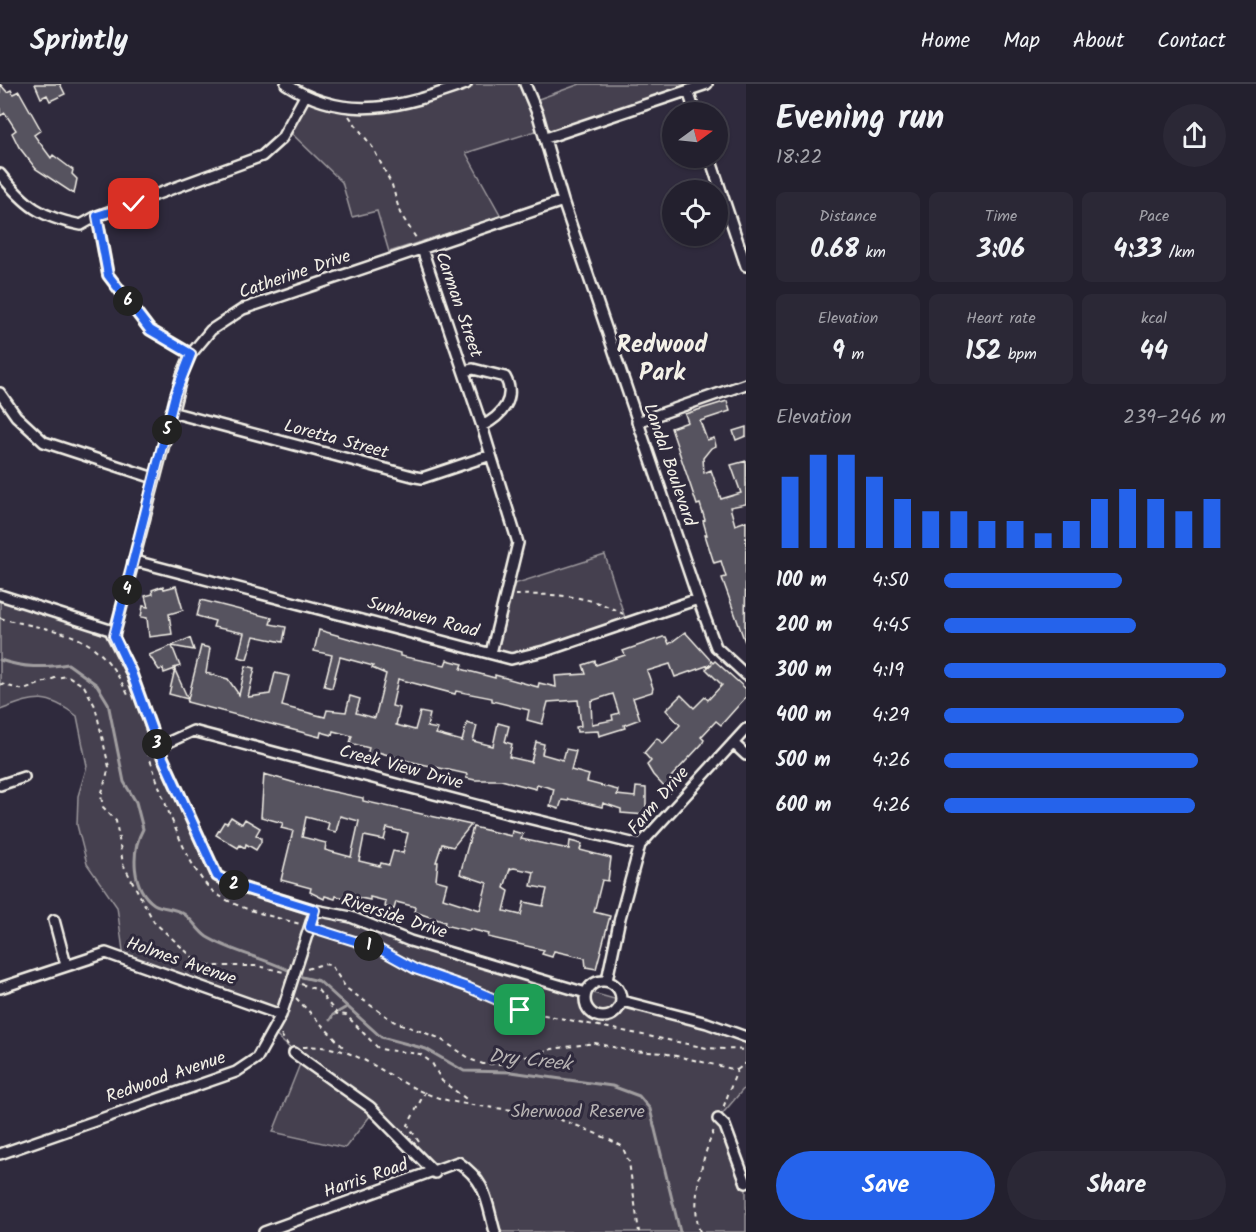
<!DOCTYPE html>
<meta charset="utf-8">
<style>
body{margin:0;font-family:Kalam,sans-serif;background:#2b2836;color:#f1f3f6;height:100vh;display:flex;flex-direction:column;font-size:22px;white-space:nowrap}
*{box-sizing:border-box;margin:0}
p{font-size:20px;color:#a3a3aa}
.icon{flex:none;width:33px;height:33px;fill:none;stroke:currentColor;stroke-width:2;stroke-linecap:round;stroke-linejoin:round}
.map{position:relative;flex:1;overflow:hidden}
.drawer{display:flex;flex-direction:column;background:#23202e;width:510px}
.drawer>*{flex:none}
.needle{width:39px;rotate:75deg}
.controls{position:absolute;left:662px;top:18px;display:grid;gap:12px}
.controls a{display:grid;place-items:center;width:66px;height:66px;border-radius:50%;background:#23202e;box-shadow:0 2px 4px #0004,0 0 0 2px #403e4a;font-size:30px}
.pin{position:absolute;display:grid;place-items:center;width:51px;height:51px;color:#fff;margin:-26px;border-radius:12px;box-shadow:0 3px 9px #0006}
.km{position:absolute;width:30px;height:30px;margin:-15px;border-radius:50%;background:#222;color:#fff;font-size:16px;line-height:30px;text-align:center}
.round{display:grid;place-items:center;flex:none;width:63px;height:63px;border-radius:32px;background:#2b2836}
.summary{display:flex;align-items:center;justify-content:space-between;height:102px;padding:0 30px}
h1{font-size:33px;font-weight:800;line-height:45px}
.metrics{display:grid;grid-template-columns:repeat(3,1fr);gap:9px;height:102px;padding:6px 30px}
.metrics div{display:grid;align-content:center;border-radius:9px;background:#2b2836;text-align:center}
.metrics b{font-size:26px;font-weight:800}
.metrics small{font-size:16px;font-weight:400}
.metrics p{font-size:16px}
.chart{height:168px;padding:12px 30px}
.chart p{display:flex;justify-content:space-between}
.chart svg{width:100%;height:108px;margin-top:6px;stroke:#2563eb;stroke-width:6}
.primary-button{display:flex;gap:12px;margin-top:auto;padding:12px 30px}
.primary-button a{flex:1;height:69px;border-radius:36px;background:#2563eb;color:#fff;font-size:24px;font-weight:800;line-height:69px;text-align:center}
.primary-button a+a{background:#2b2836;color:#f1f3f6}
ul{padding:0 30px;list-style:none;font-size:20px}
li{display:grid;grid-template-columns:96px 72px 1fr;align-items:center;height:45px}
li i{height:15px;border-radius:8px;background:#2563eb}
header{display:flex;align-items:center;gap:36px;box-sizing:border-box;height:84px;padding:0 30px;background:#23202e;border-bottom:2px solid #403e4a}
header strong{font-size:28px}
nav{display:flex;gap:33px;margin-inline-start:auto;font-size:21px}
main{display:flex;flex:1;min-height:0}
.map>svg:first-child{display:block}
.green{fill:#454050;stroke:#9c989c;stroke-width:1.5}
.lines{fill:none;stroke-linecap:round;stroke-linejoin:round}
.stream{stroke:#a19ea0;stroke-width:3}
.building{fill:#56525f;stroke:#f4f1e8;stroke-width:1.5;fill-rule:evenodd}
.minor-casing{stroke:#f4f1e8;stroke-width:14}
.path{stroke:#f4f1e8;stroke-width:2;stroke-dasharray:4.5 4.5;stroke-linecap:butt}
.minor{stroke:#2f2a3d;stroke-width:9}
.route-casing{stroke:#fff;stroke-width:12}
.route{stroke:#2563eb;stroke-width:8}
.labels{text-anchor:middle;dominant-baseline:central;stroke-width:6;stroke-linejoin:round;paint-order:stroke}
.street-label{font-size:18px;fill:#f4f1e8;stroke:#2f2a3d}
.park-label{font-size:18px;fill:#b7b3b3;stroke:#2f2a3d}
.water-label{font-size:20px;font-style:italic;fill:#b6b2b2;stroke:#2f2a3d}
.district-label{font-size:24px;font-weight:bold;fill:#f4f1e8;stroke:#2f2a3d}
</style>
<header>
<strong>Sprintly</strong>
<nav><a>Home</a><a>Map</a><a>About</a><a>Contact</a></nav>
</header>
<main>
<div class="map">
<svg width="746" height="1148" viewBox="0 0 746 1148">
<rect width="100%" height="100%" fill="#2f2a3d"/>
<filter id="ink" filterUnits="userSpaceOnUse"><feTurbulence type="fractalNoise" baseFrequency=".0167" numOctaves="2"/><feDisplacementMap in="SourceGraphic" scale="12" xChannelSelector="R" yChannelSelector="G"/><feConvolveMatrix kernelMatrix="1 2 1 2 8 2 1 2 1" color-interpolation-filters="sRGB"/></filter>
<g filter="url(#ink)">
<path class="green" d="M466 0H525L533 17 580 0H707L546 54 542 45 466 69 501 132 389 168 377 127 352 133 342 98 287 45 305 12 345 24 394 23Z
M605 471 625 534 525 569 511 570 498 565 514 500Z
M0 510 97 545 111 555 218 792 234 801 348 830 447 868 746 952V1002L718 1035 746 1102V1148H496L482 1102 458 1078 428 1082 374 1027 345 1064 273 1048 302 975 272 948 281 931 124 874 117 823 87 780 77 741 78 712 87 682 77 632C45 608 36 613 0 626Z"/>
<g class="lines">
<path class="stream" d="M0 576C24 584 43 584 68 580L97 601 108 619 124 698 136 718 143 745C131 767 131 804 154 820 162 825 174 823 184 830 193 836 198 847 207 853 232 868 261 873 288 886
M302 893 319 897 381 953 426 965 464 987 511 988 612 1002 639 1012 650 1025 680 1148
M330 936 333 931 345 924"/>
</g>
<path class="building" d="M0 0 7 8 11 6 13 10 19 7 41 46 34 51 51 74 53 71 73 86 72 90 77 95 74 110 36 85 19 63 12 49 16 46 5 29 0 32Z
M35 0H60L65 10 50 17 47 11 41 14Z
M727 317 730 327 700 337 707 356 714 354 716 362 711 364 703 374 704 389 711 386 721 415 741 409 731 381 746 377V420L730 423 735 441 746 437 745 558 722 494 726 493 721 477 714 479 705 451H707L703 437 705 436 700 420 697 421 671 344 688 338 685 330Z
M746 343V352L736 356 733 347Z
M163 502 164 505 176 502 183 526 169 530 172 550 149 553 147 534 141 533 143 522 148 523 145 512 153 510 152 506Z
M201 516 272 534 270 540 286 543 283 558 254 552 247 575 238 573 244 549 213 543 215 537 197 532Z
M319 546 400 569V572L445 581 447 576 463 580 461 585 495 594V591L538 603 539 599 556 603 555 592 586 590 583 581 595 577 596 581 625 571 623 567 663 553H666L669 560 685 548 713 579 715 577 746 605V613L721 641 716 637 701 653 704 656 702 660 671 693 678 701 670 709 653 691 647 681 651 677 644 669 657 654 663 660 680 641 666 626 681 611 694 624 705 613 708 616 722 601 706 585 712 580 675 593 670 580 647 587 653 604 652 608 633 614 640 635 624 641 625 644 599 652 598 647 577 648 576 643 581 642 578 616 548 618 542 640 527 636 529 626 492 617V614L456 607 455 610 398 595 392 622 400 624 396 641 415 646 420 628 430 630 427 643 438 645 436 650 462 657 467 639 477 642 473 657 493 662 498 639 509 642 505 658 512 660 509 673 531 678 536 658 544 660 542 670 563 676 566 665 576 667 571 686 589 691 587 698 618 706 617 711 635 713 636 703 646 704V731L621 729V725L603 719 602 723 569 715 568 717 562 716 559 725 550 722 554 705 537 700 536 705 501 696H475L466 694 467 690 408 677 378 668 376 672 367 670 369 664 350 659 352 652 333 647 332 651 321 648 320 653 187 618 188 615 169 610 175 585 164 589 163 585 159 586 149 571 190 554 194 566 172 562 180 582 174 584 188 615 201 562 210 564 206 589 228 595 239 611 246 582 255 584 248 613 270 610 275 589 289 592 282 622 325 633 327 626 346 628 350 612 360 615 356 629 375 634 386 590 372 584 373 582 340 573 332 604 324 602 332 571 314 567ZM613 610 619 629 612 631 613 636 592 640 591 617Z
M264 690 306 702 363 714V717L471 741 453 763 442 760 436 778H438L436 796 447 799 443 814 480 826 487 799 460 790 473 743 511 752 512 747 523 750 521 755 569 765 570 757 582 760 580 766 611 774 608 797 602 796 594 828 610 832 596 885 586 883 585 874 554 867 552 873 542 870 544 866 488 853 489 850 470 845 469 847 444 841 445 838 415 828 416 823 396 818 394 825 385 823 386 817 370 813V816L355 813 354 817 336 812 335 815 325 812 324 815 310 808 311 804 281 796 293 747 281 744 283 739 261 733ZM340 732 359 737 351 773 325 766 326 759 302 753 306 733 329 739 327 746 336 748ZM387 744 408 749 403 769 393 767 389 781 381 779 380 782 359 777 364 752 384 756ZM514 784 534 788 531 802 547 805 543 822 524 818 521 831 504 827 509 807 504 804 510 785Z
M231 733 242 740 245 735 260 744 256 751 261 754V758L256 766 246 760 245 764 240 761 238 764 216 751 224 738 227 739Z"/>
<g class="lines">
<defs>
<path id="minor" d="M286 0C347 40 403 22 466 0
M525 0 538 31 563 117 698 515 716 563 746 591
M688 7 695 28
M546 54 707 0
M710 74 746 182
M0 90C26 122 40 133 81 141L97 132 262 72 282 54 305 12
M97 132 108 191 150 246 191 270
M422 165 482 342 518 459 491 569
M464 287 473 285 505 293C517 314 502 332 482 342
M0 309 16 332 44 358 154 394
M171 328 416 393 422 394 491 371
M637 338 746 300
M135 477 511 575 548 566 698 515
M0 511 110 546 131 588 158 663 217 792 234 801 315 826 351 833 410 857 586 909
M114 552 182 291 191 270 211 246 243 225 563 117
M733 659 746 671
M158 663 193 647 507 729 640 761
M0 701 24 693
M54 836 66 881
M607 896 620 834 640 761 746 645
M585 915a18 18 0 1 1 36 0a18 18 0 1 1-36 0Z
M0 904 106 869 281 931
M622 917 707 939 746 953
M294 969 370 1023 435 1089
M718 1035 725 1042 746 1099
M0 1070 236 988 257 974 281 931 315 826
M264 1148 458 1078C487 1098 486 1116 495 1148"/>
</defs>
<use href="#minor" class="minor-casing"/>
<path class="path" d="M349 32 373 64 392 101 400 129 418 157
M515 511C555 510 587 510 623 530
M0 534C63 551 96 543 128 611
M0 600 24 606 55 594 68 592 84 602 95 622 109 683 101 712 103 723 116 737 123 780 154 838 199 879 214 882H258L284 888
M145 659C155 693 187 789 214 808 238 826 272 832 300 840
M317 845 377 864 415 885 467 903 520 926 707 964 746 966
M307 885 323 880 331 881 346 904 393 937 439 954 472 976 483 980H500L552 965 595 959 631 967 663 969 737 986 722 1027
M301 900 318 906 337 930 346 931 379 965 420 970 432 979 442 997 469 1017
M296 914 346 966
M281 951 288 961
M303 963C357 958 386 996 433 1012 464 1023 500 1023 532 1029 563 1034 594 1048 622 1062L629 1078 639 1148
M737 986 746 979
M419 1058 408 1041 425 1008
M700 1148C690 1119 702 1074 714 1046"/>
<use href="#minor" class="minor"/>
</g>
</g>
<g class="lines" filter="url(#ink)">
<defs>
<path id="route" d="M134 120 97 132 108 191 150 246 191 270 175 311 114 552 131 588 158 663 217 792 234 801 315 826 310 843 377 864 415 885 467 903 520 926"/>
</defs>
<use href="#route" class="route-casing"/>
<use href="#route" class="route"/>
</g>
<g class="labels">
<g class="street-label">
<text transform="translate(295 191) rotate(-19)">Catherine Drive</text>
<text transform="translate(458 221) rotate(71)">Carman Street</text>
<text transform="translate(336 356) rotate(15)">Loretta Street</text>
<text transform="translate(669 381) rotate(71)">Landal Boulevard</text>
<text transform="translate(423 534) rotate(15)">Sunhaven Road</text>
<text transform="translate(401 684) rotate(15)">Creek View Drive</text>
<text transform="translate(659 717) rotate(-49)">Farm Drive</text>
<text transform="translate(394 833) rotate(18)">Riverside Drive</text>
<text transform="translate(181 878) rotate(19)">Holmes Avenue</text>
<text transform="translate(166 994) rotate(-19)">Redwood Avenue</text>
<text transform="translate(366 1095) rotate(-19)">Harris Road</text>
</g>
<g class="park-label">
<text x="578" y="1028">Sherwood Reserve</text>
</g>
<g class="water-label">
<text transform="translate(530 977) rotate(6)">Dry Creek</text>
</g>
<g class="district-label">
<text x="662" y="261">Redwood<tspan x="662" dy="28">Park</tspan></text>
</g>
</g>
</svg>
<div class="controls">
<a><svg class="needle" viewBox="-14 -14 28 28"><path d="M0-13l5 13h-10z" fill="#e53935"/><path d="M0 13l5-13h-10z" fill="#a3a3aa"/></svg></a>
<a><svg class="icon" aria-label="locate" viewBox="0 0 24 24"><circle cx="12" cy="12" r="6"/><path d="M12 2v4M12 18v4M2 12h4M18 12h4"/></svg></a>
</div>
<div class="pin" style="left:520px;top:926px;background:#1e9e55"><svg class="icon" aria-label="arrive" viewBox="0 0 24 24"><path d="M6 21V4h12l-3 4 3 4H6"/></svg></div>
<div class="pin" style="left:134px;top:120px;background:#d93025"><svg class="icon" aria-label="check" viewBox="0 0 24 24"><path d="M5 12l5 5 9-10"/></svg></div>
<b class="km" style="left:369px;top:862px">1</b>
<b class="km" style="left:234px;top:801px">2</b>
<b class="km" style="left:157px;top:660px">3</b>
<b class="km" style="left:127px;top:506px">4</b>
<b class="km" style="left:167px;top:346px">5</b>
<b class="km" style="left:128px;top:217px">6</b>
</div>
<section class="drawer">
<div class="summary"><div><h1>Evening run</h1><p>18:22</p></div><a class="round"><svg class="icon" aria-label="share" viewBox="0 0 24 24"><path d="M12 15V3M7 8l5-5 5 5M5 13v7h14v-7"/></svg></a></div>
<div class="metrics">
<div><p>Distance</p><b>0.68<small> km</small></b></div>
<div><p>Time</p><b>3:06</b></div>
<div><p>Pace</p><b>4:33<small> /km</small></b></div>
</div>
<div class="metrics">
<div><p>Elevation</p><b>9<small> m</small></b></div>
<div><p>Heart rate</p><b>152<small> bpm</small></b></div>
<div><p>kcal</p><b>44</b></div>
</div>
<div class="chart"><p><span>Elevation</span>239–246 m</p>
<svg viewBox="0 0 160 44" preserveAspectRatio="none"><path d="M5 44V15M15 44V6M25 44V6M35 44V15M45 44V24M55 44V29M65 44V29M75 44V33M85 44V33M95 44V38M105 44V33M115 44V24M125 44V20M135 44V24M145 44V29M155 44V24"/></svg>
</div>
<ul>
<li><b>100 m</b>4:50<i style="width:63%"></i></li>
<li><b>200 m</b>4:45<i style="width:68%"></i></li>
<li><b>300 m</b>4:19<i style="width:100%"></i></li>
<li><b>400 m</b>4:29<i style="width:85%"></i></li>
<li><b>500 m</b>4:26<i style="width:90%"></i></li>
<li><b>600 m</b>4:26<i style="width:89%"></i></li>
</ul>
<div class="primary-button"><a>Save</a><a>Share</a></div>
</section>
</main>
